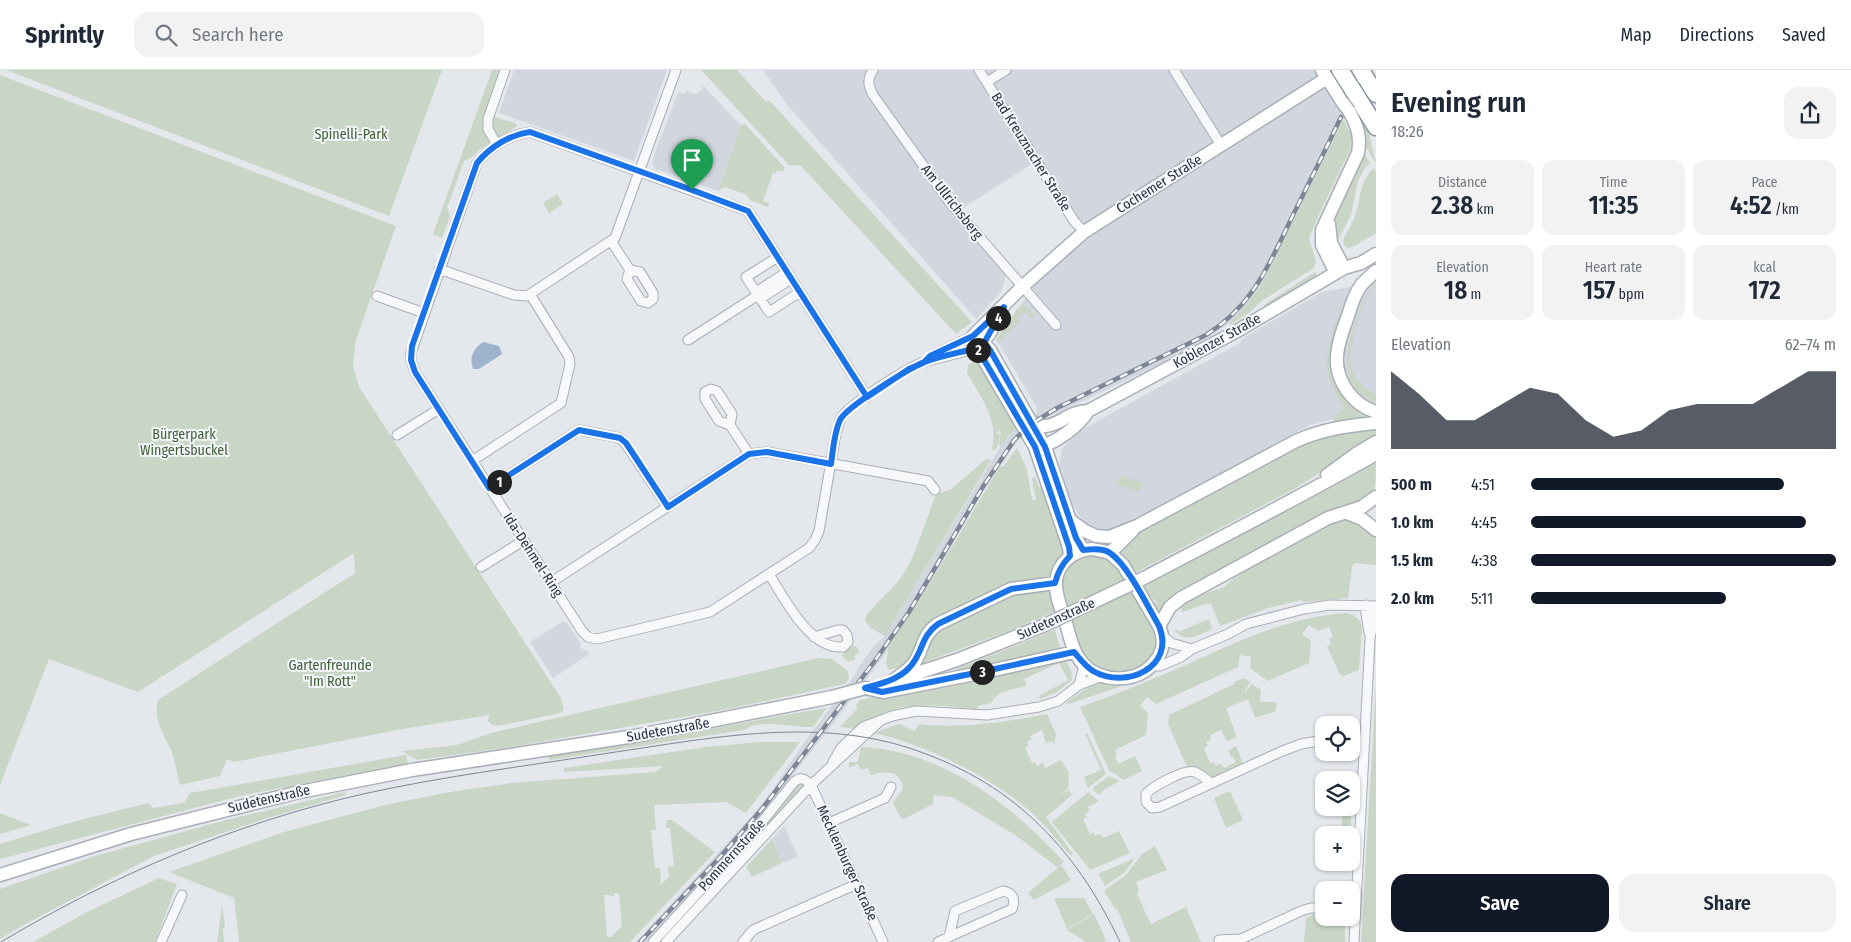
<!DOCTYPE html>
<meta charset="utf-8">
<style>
body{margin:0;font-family:"Fira Sans Condensed",sans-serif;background:#f2f2f3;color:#1f2937;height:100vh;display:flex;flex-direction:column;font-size:19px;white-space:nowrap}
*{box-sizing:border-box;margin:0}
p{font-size:16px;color:#747a83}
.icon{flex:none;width:28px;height:28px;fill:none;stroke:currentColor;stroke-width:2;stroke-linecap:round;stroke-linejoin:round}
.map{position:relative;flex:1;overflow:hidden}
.sheet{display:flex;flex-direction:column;background:#fff;width:475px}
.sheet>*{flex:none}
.controls{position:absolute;left:1315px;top:646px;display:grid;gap:10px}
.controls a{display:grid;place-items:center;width:45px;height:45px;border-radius:10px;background:#fff;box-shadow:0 1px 4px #0004;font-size:25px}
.pin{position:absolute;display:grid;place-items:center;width:42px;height:42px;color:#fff;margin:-51px -21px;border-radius:50% 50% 50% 0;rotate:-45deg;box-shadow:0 0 5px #0007}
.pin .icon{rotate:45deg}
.km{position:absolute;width:25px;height:25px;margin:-12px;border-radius:50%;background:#222;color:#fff;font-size:14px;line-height:25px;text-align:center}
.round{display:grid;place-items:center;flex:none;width:52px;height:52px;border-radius:15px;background:#f2f2f3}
.overview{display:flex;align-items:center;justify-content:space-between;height:85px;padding:0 15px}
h1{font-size:28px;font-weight:600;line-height:38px}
.stats{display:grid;grid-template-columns:repeat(3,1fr);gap:8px;height:85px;padding:5px 15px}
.stats div{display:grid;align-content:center;border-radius:12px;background:#f2f2f3;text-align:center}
.stats b{font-size:25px;font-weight:600}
.stats small{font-size:14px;font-weight:400}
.stats p{font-size:14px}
.chart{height:140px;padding:10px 15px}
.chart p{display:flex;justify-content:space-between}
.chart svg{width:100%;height:90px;margin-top:5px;fill:#111827;opacity:.7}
.action{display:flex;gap:10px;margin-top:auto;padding:10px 15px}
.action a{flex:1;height:58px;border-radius:15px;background:#111827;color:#fff;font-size:20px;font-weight:600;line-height:58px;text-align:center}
.action a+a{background:#f2f2f3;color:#1f2937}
ul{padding:0 15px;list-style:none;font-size:16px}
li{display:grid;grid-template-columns:80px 60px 1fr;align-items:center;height:38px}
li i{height:12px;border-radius:6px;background:#111827}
header{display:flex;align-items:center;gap:30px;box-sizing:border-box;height:70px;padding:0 25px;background:#fff;border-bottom:1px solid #e0e1e3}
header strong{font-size:24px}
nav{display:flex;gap:28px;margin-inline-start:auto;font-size:18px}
.search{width:350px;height:45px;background:#f2f2f3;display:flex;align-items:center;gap:12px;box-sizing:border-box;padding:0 18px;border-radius:15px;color:#747a83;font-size:19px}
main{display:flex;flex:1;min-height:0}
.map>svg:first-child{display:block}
.built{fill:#d2d6de}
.green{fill:#c9d6c5;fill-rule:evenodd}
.water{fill:#9fb4cc}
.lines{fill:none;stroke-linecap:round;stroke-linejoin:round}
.street-casing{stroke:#a9aeb7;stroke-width:11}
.secondary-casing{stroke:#a9aeb7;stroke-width:15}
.highway-casing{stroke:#8b94a3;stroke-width:19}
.street{stroke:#f7f8fa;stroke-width:9}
.secondary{stroke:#fff;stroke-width:12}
.highway{stroke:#fff;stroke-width:16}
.tram{stroke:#7d8696;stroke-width:1}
.rail-casing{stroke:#7d8696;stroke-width:4.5}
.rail{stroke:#f4f6f9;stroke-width:2.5;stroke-dasharray:8;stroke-linecap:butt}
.secondary-bridge-casing{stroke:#a9aeb7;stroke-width:15;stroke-linecap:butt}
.highway-bridge-casing{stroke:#8b94a3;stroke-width:19;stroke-linecap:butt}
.secondary-bridge{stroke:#fff;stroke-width:12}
.highway-bridge{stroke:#fff;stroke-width:16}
.route-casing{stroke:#fff;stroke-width:10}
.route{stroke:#1a73e8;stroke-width:6}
.labels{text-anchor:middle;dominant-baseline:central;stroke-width:4;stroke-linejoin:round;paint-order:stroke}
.park-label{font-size:14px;fill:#3f6138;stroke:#f4f6f9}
.street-label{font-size:14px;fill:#2b3445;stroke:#f4f6f9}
</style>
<header>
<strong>Sprintly</strong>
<div class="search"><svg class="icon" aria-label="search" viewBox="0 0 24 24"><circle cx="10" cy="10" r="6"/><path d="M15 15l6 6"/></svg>Search here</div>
<nav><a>Map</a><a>Directions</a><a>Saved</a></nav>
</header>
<main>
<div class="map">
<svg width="1376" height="872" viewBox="0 0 1376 872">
<rect width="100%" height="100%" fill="#e4e7ec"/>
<path class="built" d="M514 0H667L634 91 499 43Z
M763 0H1367L1294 148 1275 193 1253 228 1241 243 1217 262 1166 291 1060 342 1041 348 1021 367 1007 385 977 431 937 502 883 587 836 650 765 740 731 780 646 872H636L751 747 772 721 801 677 858 600 857 599 874 576 885 566 1002 374 1015 359 1037 343V338L997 270 1038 210 1085 167 1040 89 961 139 954 145 1006 205 1001 222 976 249 787 35Z
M703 16 741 55 718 121 655 99 652 91 678 22 684 24 686 21 694 24 701 21Z
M1376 210V338L1310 355 1124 455 1108 461 1090 457 1079 446 1071 431 1060 396 1061 380 1067 373 1083 359 1238 274 1245 267 1322 222 1369 214Z
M562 552 567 553 581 574 580 578 589 582 588 585 553 608 530 572Z
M784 756 798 787 782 793 772 769Z"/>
<path class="green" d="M6 0H442L389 146Z
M492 0H501L486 44 517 54 516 57 479 80 472 87 464 91 447 138 450 146 442 168 433 164Z
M701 0H737L766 32 769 30 972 252 956 264 801 96 789 95Z
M0 5 396 156 356 270 353 296 359 317 561 628 564 639 561 643 498 656 492 655 488 651 489 645 397 660 234 692 227 689 220 706 180 715C177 703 175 691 171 680 163 663 153 650 158 630L355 503 354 483 138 622 49 589 0 715Z
M1352 33 1367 55 1376 94 1365 75 1364 63 1351 36Z
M1343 50 1351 64V78L1322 138 1309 168 1316 192 1314 198 1263 230 1250 242 1230 255 1229 253C1262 224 1277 185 1295 146 1311 114 1327 82 1343 50Z
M745 54 785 98 782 102 777 100 776 103H773L763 131 769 133 768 137 750 130 747 125 725 117 718 121 741 55Z
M1364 83 1370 93 1366 96 1358 111 1351 145 1338 170V178L1332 157 1335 145Z
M1374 98 1376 102V163L1354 176 1347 178 1343 173 1344 168C1348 160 1354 151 1356 143 1361 126 1360 110 1374 98Z
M557 124 563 134 549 143 543 133Z
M1376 195V198L1364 207 1334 300 1376 347 1334 354 1333 347 1344 339C1338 327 1329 313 1327 300 1324 268 1349 211 1376 195Z
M1315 202 1317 206 1261 240 1267 233Z
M1376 213V216C1365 227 1362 240 1357 254 1348 284 1343 308 1376 324V332C1337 317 1345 281 1356 251 1361 237 1365 224 1376 213Z
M1021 236H1026L1035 246 1032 248 1024 242 1017 248 1020 252 997 273 996 270 1017 239Z
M979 289 1018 357 1009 365 1001 376H999L1001 362 998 360 997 364H1000L998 376 994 381 992 379C999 349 981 328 967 303L968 295Z
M1376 357V367L1294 419 1135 503 1129 492 1118 481 1134 463 1307 369Z
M1017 378 1027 399 1032 430H1036L1032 408 1035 407 1039 417H1042L1047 425 1065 485 1048 511 927 556C918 567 915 586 904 594 900 597 894 599 889 600L886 594 889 575 937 502 1000 396 1003 397Z
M1376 388C1376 431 1376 427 1338 440L1158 549 1148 532 1158 533 1149 526 1144 517Z
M986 389 991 390 885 566 871 558 865 551 866 546C876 533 889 522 900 509 917 485 924 454 935 427L938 423 950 420Z
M1120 406 1142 412 1139 421 1117 415Z
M1343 449H1356L1376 467V495L1355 493 1352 497 1348 528 1303 532 1302 530 1268 538 1220 556 1211 534H1204L1183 542 1180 537 1190 529 1224 517 1247 497 1328 453Z
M1086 483 1110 488 1121 500 1157 559 1159 570 1151 591 1123 605 1097 600 1079 582 1060 512 1064 498 1074 488Z
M1037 520 1053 522 1058 540 1017 558 922 593 920 588 939 558 1012 523Z
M1348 543C1356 546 1360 549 1362 557L1359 600 1344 606 1340 605 1327 576 1331 574 1329 569 1333 567 1329 557 1318 561 1309 555 1302 564 1311 571 1309 593 1268 611 1250 598 1251 587 1240 585 1238 597 1156 634 1147 627 1140 636 1148 643 1146 665 1115 680 1117 685 1115 687 1118 694 1135 686 1142 701 1124 710 1109 700 1080 637C1117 624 1154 609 1190 593 1241 570 1292 546 1348 543Z
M1209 549 1212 559C1200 564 1184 575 1175 560L1177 559 1178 562Z
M1055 560 1060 577 1020 589 963 600H954Z
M853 576 857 577 860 584 858 582 854 587 856 589 848 592 842 586 844 582Z
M819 588 832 589 848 601 849 608 845 614 723 640 511 677 417 690 402 681 457 675 491 663Z
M1065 588 1071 601 1072 610 1057 622 1040 629 1039 626 1068 610 1059 593 1024 609 1027 615C1015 621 999 618 991 633L978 636 977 639C930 635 897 628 857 659L840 657 857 639 856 635 860 630Z
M1244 608 1250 612 1245 621 1247 626 1246 621 1252 614 1261 620 1260 632H1277L1276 641 1255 648 1248 629 1226 638 1237 667 1227 671 1221 660 1210 665 1211 670 1206 672 1208 676 1204 678 1210 693 1214 692 1216 696 1221 694 1224 698 1236 692 1233 687H1231L1228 680 1236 676 1243 693 1213 708C1202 704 1200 697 1187 697L1168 654 1169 645 1234 614V612Z
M1101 611 1131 613 1066 635V633L1089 616Z
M1376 614V872H1361Z
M827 638 813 657C793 658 760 648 744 660L550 690 547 684C602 676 656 668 710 659 749 652 788 644 827 638Z
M1047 644 1056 664 1054 674 1052 671 1046 673 1042 660 1030 666 1032 669 1027 672 1028 676 1025 678 1032 693 1035 692 1037 696 1043 693 1045 698 1061 690 1069 703 1068 719 1059 725 1069 720 1072 725 1046 747 1073 784 1071 786C1060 774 1050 760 1038 749 1001 711 925 674 874 663L899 654 915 661 919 654C961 659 1006 652 1047 644Z
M1087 663 1106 704 1088 718 1084 707 1101 700 1085 664Z
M760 672H800L746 743 726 732 654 735 656 760H651L655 798H660L661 812 659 816 669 807 668 797 674 796 670 758H666L667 750H672L715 782 630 872H239L234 828 169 802 284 762 385 735 450 722 512 713 656 702 663 696 564 702V698L706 677ZM614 823H619L622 856 611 867H607L604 825 614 826Z
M861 677C870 678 879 678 888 680 957 693 1018 741 1064 792L1057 797 1015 765 952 727 934 725 933 734 902 750 893 733 903 719C901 700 887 700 871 705L868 698 861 700 858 694 849 698V692H858Z
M406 685 408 694 244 725 0 789V774L76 751 148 733 153 738 184 733 190 723Z
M1109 706 1120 711 1105 719 1099 725 1094 721 1093 718Z
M802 712 805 713 753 774 662 872H658L767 754 796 715Z
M1230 721 1243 750 1226 758 1214 728Z
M1353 721 1350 765H1341L1343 738H1351Z
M345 722 346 725 265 749 154 786 18 858 0 869V819L95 786 226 750Z
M1088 722 1099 731 1088 737 1090 741 1085 744 1087 747 1083 749 1090 764 1093 762 1095 766 1100 764 1103 768 1119 761 1130 783 1090 800 1052 752Z
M0 743 31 755 0 764Z
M772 769 782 793 752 807 746 797Z
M1155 776 1167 800 1136 812 1139 821 1137 823 1146 844 1147 845 1151 854 1186 837 1201 872H1131L1117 838 1116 840 1104 821 1127 804 1141 785Z
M1135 788 1124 803 1105 816 1098 804Z
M1061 795 1071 810 1034 830 1028 823Z
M159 808 177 814 155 872H33L85 843Z
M1054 828H1084L1093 844 1067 859Z
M222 835 225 855 223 860 224 872H217Z
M1094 844 1106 870 1103 872H1086L1067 860Z
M1313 845H1324V848H1345V872H1304L1306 848Z"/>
<path class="water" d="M483 272 499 276 502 284 479 299H473C469 287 473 279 483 272Z"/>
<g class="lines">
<defs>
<path id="street" d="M873 0C867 10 868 15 873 25L950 133 1056 255
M979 0 1074 151 1084 162
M1174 0 1221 75
M987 12 1006 0
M497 75 488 59V49L505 0
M611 171 630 200 640 202 653 223V229L648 233 641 231 627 209 630 200
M778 187 746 207 769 242 800 222
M439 199 514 225 527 226 615 168 676 0
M756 222 787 202
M377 226 424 243
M760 229 791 209
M688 270 758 225
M931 286 973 266
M867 327 748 141 530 62C509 65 490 77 477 93L411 283V290L415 302 582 561 588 567 597 569 710 542 809 478 815 470 819 461 836 363C838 358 839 352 841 348 848 335 909 297 924 292 942 287 960 283 977 278
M730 355 732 344 717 321 711 319 705 322V329L719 351 730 355 749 384
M397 365 439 339
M472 391 561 333 570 294 569 287 530 224
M489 418 579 360 620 368 625 373 668 437
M481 497 523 471
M769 504C784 528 810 580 843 577L848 572 847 565 843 560H838L814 567
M550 513 749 384 767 382 928 411 935 420
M1366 535V544L1369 563
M1163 566 1171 573 1192 579
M1152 596H1160L1181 587 1192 579 1228 564 1246 554 1304 539 1330 535 1376 536
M1079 615 1084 595
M1351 670H1365
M833 692 841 678 863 657 892 646 916 641 987 645 1039 637 1058 631 1079 615 1102 606
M1211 713C1206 709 1200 704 1195 702 1185 698 1152 717 1146 724V732L1152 738 1160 737 1280 682 1301 674 1324 670
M829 753 885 728 891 717
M1219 870 1241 869 1301 841 1311 838H1324
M161 872 182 825
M653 872 753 763 794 712C801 706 805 709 811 715L883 872
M666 872 811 715 880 651
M743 872 753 860 857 814
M938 872C962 861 987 850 1012 839 1016 829 1013 823 1003 821L955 841 949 867
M1354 872 1370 569 1376 536"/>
<path id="secondary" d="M1322 0 1343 33
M1329 154 1331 173 1344 198
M1376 201C1371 205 1366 210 1362 214 1355 223 1351 235 1348 246 1343 259 1338 272 1337 286 1335 311 1353 335 1376 342
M1336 203 1322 175V160L1358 83C1361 66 1357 55 1349 41
M973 266 1023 216 1084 162 1327 8
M973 266 983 273 990 280 1045 377 1076 468 1083 480
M973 266 977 278 1035 377 1069 477 1070 486
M977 278 990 263 999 246
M1033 353C1037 354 1041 356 1045 356 1058 356 1070 341 1088 341L1237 261 1344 198 1361 193 1376 184
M1036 377C1053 376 1080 355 1088 341
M1327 405 1356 384 1376 372
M1347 443 1362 449 1376 460
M1070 450 1085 461 1096 466 1109 467 1137 456 1296 371C1323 359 1346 356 1376 353
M1092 479 1110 483 1123 495 1159 556C1165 570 1164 582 1153 594 1136 613 1102 613 1084 595 1073 583 1070 568 1066 553 1062 541 1055 525 1056 512 1057 493 1074 480 1092 479Z
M1110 483 1133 460
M1144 508C1222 467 1300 427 1376 384
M1159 556 1170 537 1181 528 1328 448 1362 437 1376 427
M902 608 957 590 1045 555
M893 611C900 605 909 600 915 592 924 577 922 565 938 554L1011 519 1055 513
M865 618 883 622 990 601 1074 582
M0 805 131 764 295 723 412 700 635 666 832 627"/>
<path id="highway" d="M1340 0 1351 17
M1365 7 1376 24
M1356 25 1376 57"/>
</defs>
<use href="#street" class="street-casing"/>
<use href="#secondary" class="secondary-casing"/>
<use href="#highway" class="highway-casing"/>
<use href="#street" class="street"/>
<use href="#secondary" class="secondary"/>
<use href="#highway" class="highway"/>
<path class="tram" d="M1 872C113 805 236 753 363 724 444 706 527 696 609 683 706 669 809 647 906 677 1010 710 1074 775 1120 872"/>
<defs>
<path id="rail" d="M640 872 721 786 762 739 874 592 909 542 984 415 1015 369 1033 353 1057 338 1206 265C1255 234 1270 192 1294 143 1310 111 1326 79 1341 47"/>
</defs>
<use href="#rail" class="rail-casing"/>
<use href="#rail" class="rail"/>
<defs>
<path id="secondary-bridge" d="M1343 33 1349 41
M1045 555 1144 508
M832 627 865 618"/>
<path id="highway-bridge" d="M1361 0 1365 7
M1351 17 1356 25"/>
</defs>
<use href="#secondary-bridge" class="secondary-bridge-casing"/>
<use href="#highway-bridge" class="highway-bridge-casing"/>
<use href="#secondary-bridge" class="secondary-bridge"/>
<use href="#highway-bridge" class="highway-bridge"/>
</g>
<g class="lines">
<defs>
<path id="route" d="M692 120 530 62C509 65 490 77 477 93L412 276 411 290 415 302 489 418 579 360 620 368 626 373 668 437 749 384 767 382 831 394C833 380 834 363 840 350 846 337 907 300 922 293 939 286 959 283 977 278L1035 377 1069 477 1070 486C1062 494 1058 501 1055 513L1011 519 938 554C923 565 924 575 915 590 905 608 884 613 865 618L882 622 990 600 1074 582C1080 589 1085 596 1093 601 1126 620 1176 597 1159 556 1148 537 1128 495 1110 483 1103 478 1092 479 1083 480L1076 468 1045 377 990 280 984 273 1004 237 973 266 930 286 923 293 909 299 867 327 748 141 692 120"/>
</defs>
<use href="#route" class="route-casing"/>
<use href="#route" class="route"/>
</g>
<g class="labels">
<g class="park-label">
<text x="351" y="64">Spinelli-Park</text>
<text x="184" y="364">Bürgerpark<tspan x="184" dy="16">Wingertsbuckel</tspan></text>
<text x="330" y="595">Gartenfreunde<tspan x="330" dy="16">"Im Rott"</tspan></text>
</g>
<g class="street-label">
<text transform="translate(1031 82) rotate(58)">Bad Kreuznacher Straße</text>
<text transform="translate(1159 114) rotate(-32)">Cochemer Straße</text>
<text transform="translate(952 132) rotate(52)">Am Ullrichsberg</text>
<text transform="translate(1217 271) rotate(-29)">Koblenzer Straße</text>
<text transform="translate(533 485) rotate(57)">Ida-Dehmel-Ring</text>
<text transform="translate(1056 549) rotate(-24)">Sudetenstraße</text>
<text transform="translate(668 660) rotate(-10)">Sudetenstraße</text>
<text transform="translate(269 729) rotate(-13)">Sudetenstraße</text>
<text transform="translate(732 785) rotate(-48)">Pommernstraße</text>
<text transform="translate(847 793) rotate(65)">Mecklenburger Straße</text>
</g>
</g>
</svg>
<div class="controls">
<a><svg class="icon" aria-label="locate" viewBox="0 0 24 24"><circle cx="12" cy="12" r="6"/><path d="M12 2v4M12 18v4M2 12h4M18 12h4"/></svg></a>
<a><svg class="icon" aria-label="layers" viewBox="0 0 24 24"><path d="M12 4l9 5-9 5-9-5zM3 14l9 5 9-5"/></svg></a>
<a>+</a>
<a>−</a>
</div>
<div class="pin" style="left:692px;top:120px;background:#1e9e55"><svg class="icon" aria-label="arrive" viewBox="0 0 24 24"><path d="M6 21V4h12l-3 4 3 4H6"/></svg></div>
<b class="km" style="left:499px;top:412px">1</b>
<b class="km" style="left:978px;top:280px">2</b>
<b class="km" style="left:982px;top:602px">3</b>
<b class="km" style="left:998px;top:248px">4</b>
</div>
<section class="sheet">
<div class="overview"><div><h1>Evening run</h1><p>18:26</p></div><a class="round"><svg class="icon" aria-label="share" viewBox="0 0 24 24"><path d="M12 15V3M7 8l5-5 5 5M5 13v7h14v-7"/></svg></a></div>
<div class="stats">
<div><p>Distance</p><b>2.38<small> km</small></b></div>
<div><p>Time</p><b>11:35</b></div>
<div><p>Pace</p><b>4:52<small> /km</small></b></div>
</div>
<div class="stats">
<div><p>Elevation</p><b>18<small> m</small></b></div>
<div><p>Heart rate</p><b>157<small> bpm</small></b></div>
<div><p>kcal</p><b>172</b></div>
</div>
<div class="chart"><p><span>Elevation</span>62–74 m</p>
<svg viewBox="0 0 160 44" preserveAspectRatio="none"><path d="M0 44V6L10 17L20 30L30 30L40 22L50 14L60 17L70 30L80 38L90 35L100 25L110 22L120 22L130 22L140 14L150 6L160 6V44z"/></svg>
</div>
<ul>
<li><b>500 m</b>4:51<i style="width:83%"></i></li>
<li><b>1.0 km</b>4:45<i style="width:90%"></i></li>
<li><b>1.5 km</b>4:38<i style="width:100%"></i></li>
<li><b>2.0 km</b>5:11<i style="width:64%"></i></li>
</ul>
<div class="action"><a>Save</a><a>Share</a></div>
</section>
</main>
